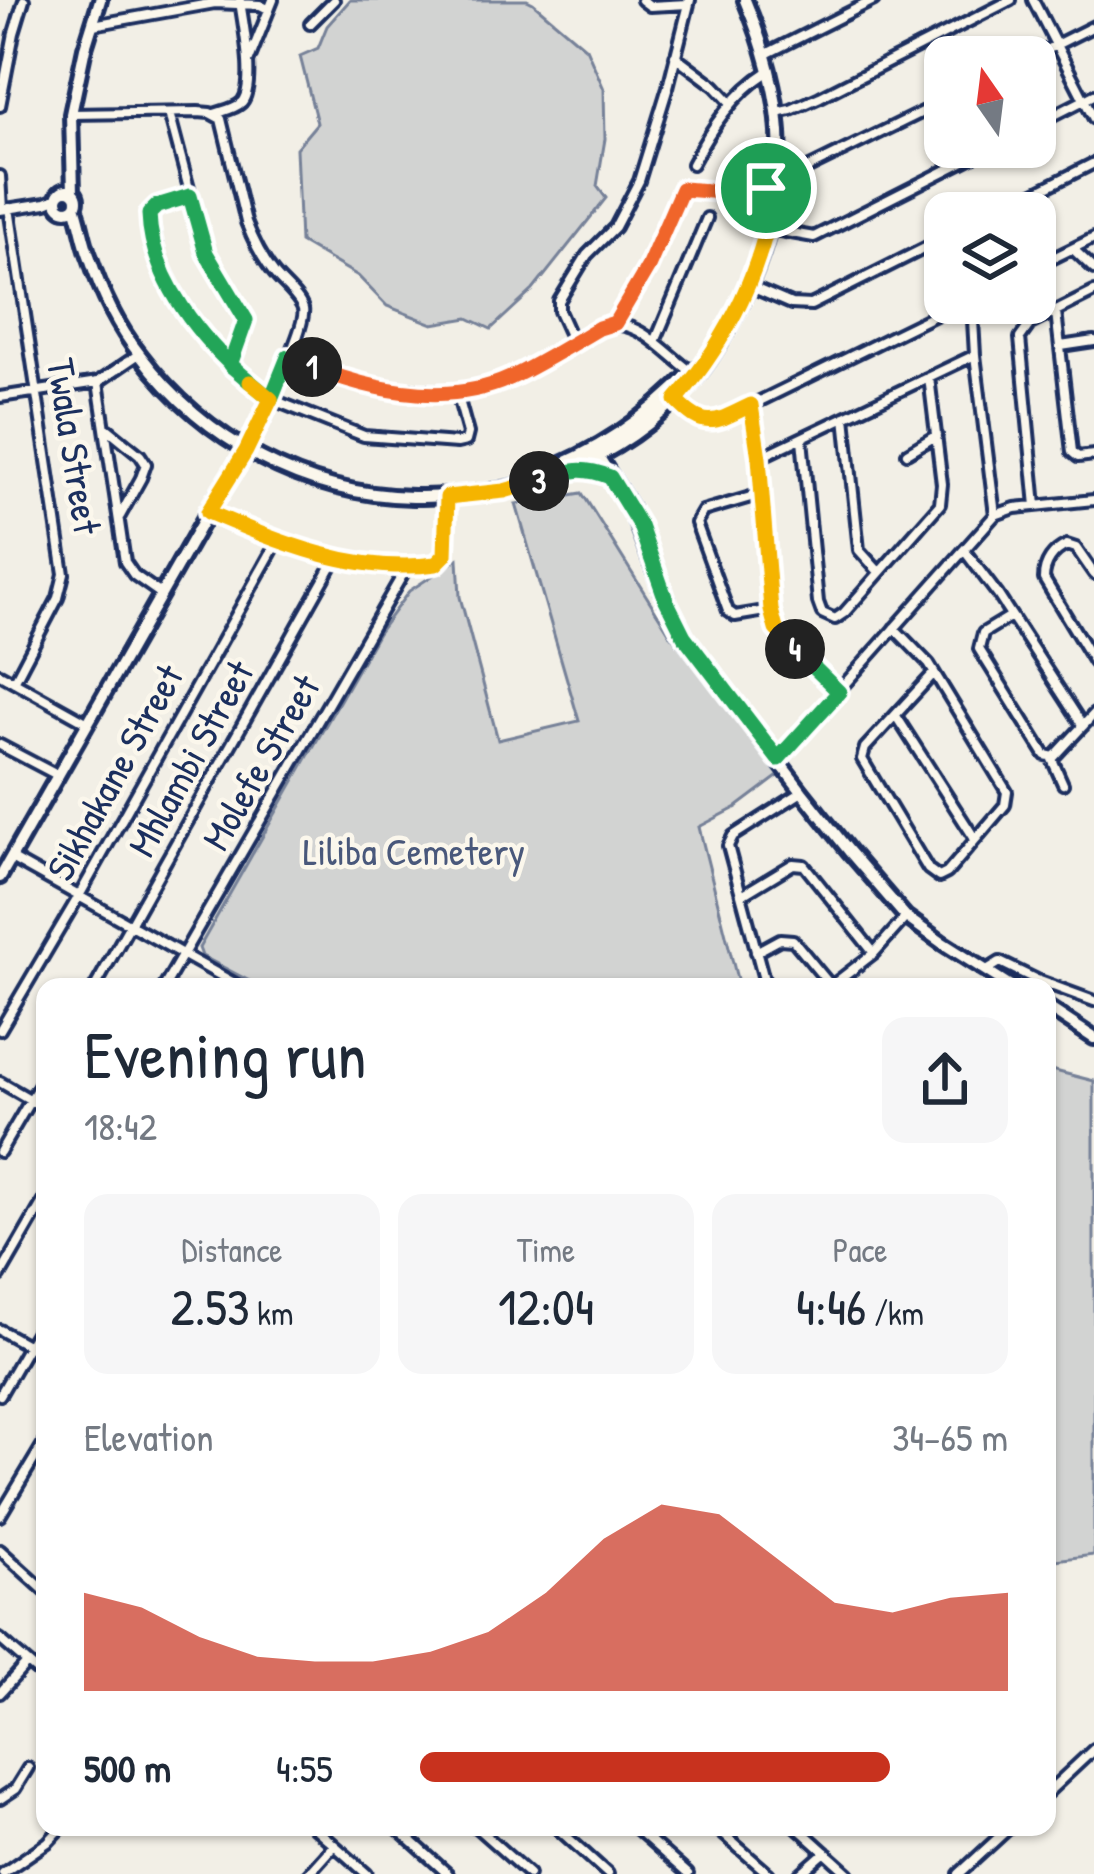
<!DOCTYPE html>
<meta charset="utf-8">
<style>
body{margin:0;font-family:"Patrick Hand",sans-serif;background:#f6f6f7;color:#1f2937;height:100vh;display:flex;flex-direction:column;font-size:45px;white-space:nowrap}
*{box-sizing:border-box;margin:0}
p{font-size:39px;color:#747a83}
.icon{flex:none;width:66px;height:66px;fill:none;stroke:currentColor;stroke-width:2;stroke-linecap:round;stroke-linejoin:round}
.map{position:relative;flex:1;overflow:hidden}
.details{position:absolute;left:36px;top:978px;width:1020px;height:858px;display:flex;flex-direction:column;background:#fff;border-radius:24px;box-shadow:0 3px 9px #0004}
.details>*{flex:none}
.needle{width:78px;rotate:346deg}
.controls{position:absolute;left:924px;top:36px;display:grid;gap:24px}
.controls a{display:grid;place-items:center;width:132px;height:132px;border-radius:24px;background:#fff;box-shadow:0 3px 9px #0004;font-size:60px}
.pin{position:absolute;display:grid;place-items:center;width:102px;height:102px;color:#fff;margin:-51px;border:6px solid #fff;border-radius:50%;box-shadow:0 3px 12px #0007}
.km{position:absolute;width:60px;height:60px;margin:-30px;border-radius:50%;background:#222;color:#fff;font-size:33px;line-height:60px;text-align:center}
.round{display:grid;place-items:center;flex:none;width:126px;height:126px;border-radius:24px;background:#f6f6f7}
.headline{display:flex;align-items:center;justify-content:space-between;height:204px;padding:0 48px}
h1{font-size:66px;font-weight:600;line-height:90px}
.stats{display:grid;grid-template-columns:repeat(3,1fr);gap:18px;height:204px;padding:12px 48px}
.stats div{display:grid;align-content:center;border-radius:24px;background:#f6f6f7;text-align:center}
.stats b{font-size:51px;font-weight:600}
.stats small{font-size:33px;font-weight:400}
.stats p{font-size:33px}
.chart{height:336px;padding:24px 48px}
.chart p{display:flex;justify-content:space-between}
.chart svg{width:100%;height:216px;margin-top:12px;fill:#c8321e;opacity:.7}
ul{padding:0 48px;list-style:none;font-size:39px}
li{display:grid;grid-template-columns:192px 144px 1fr;align-items:center;height:90px}
li i{height:30px;border-radius:15px;background:#c8321e}
.map>svg:first-child{display:block}
.green{fill:#d2d3d2;stroke:#768198;stroke-width:3}
.lines{fill:none;stroke-linecap:round;stroke-linejoin:round}
.street-casing{stroke:#1b2f5e;stroke-width:16}
.secondary-casing{stroke:#1b2f5e;stroke-width:20}
.street{stroke:#fbf7ec;stroke-width:8}
.secondary{stroke:#fbf7ec;stroke-width:10}
.split-1-casing{stroke:#fff;stroke-width:24}
.split-2-casing{stroke:#fff;stroke-width:24}
.split-3-casing{stroke:#fff;stroke-width:24}
.split-4-casing{stroke:#fff;stroke-width:24}
.split-5-casing{stroke:#fff;stroke-width:24}
.split-1{stroke:#f0652b;stroke-width:15}
.split-2{stroke:#22a559;stroke-width:15}
.split-3{stroke:#f5b400;stroke-width:15}
.split-4{stroke:#22a559;stroke-width:15}
.split-5{stroke:#f5b400;stroke-width:15}
.labels{text-anchor:middle;dominant-baseline:central;stroke-width:9;stroke-linejoin:round;paint-order:stroke}
.street-label{font-size:39px;fill:#1b2f5e;stroke:#fbf7ec}
.park-label{font-size:39px;fill:#49587b;stroke:#fbf7ec}
</style>
<div class="map">
<svg width="1094" height="1874" viewBox="0 0 1094 1874">
<rect width="100%" height="100%" fill="#f2efe6"/>
<filter id="ink" filterUnits="userSpaceOnUse"><feTurbulence type="fractalNoise" baseFrequency=".00833" numOctaves="2"/><feDisplacementMap in="SourceGraphic" scale="24" xChannelSelector="R" yChannelSelector="G"/><feConvolveMatrix kernelMatrix="1 2 1 2 8 2 1 2 1" color-interpolation-filters="sRGB"/></filter>
<g filter="url(#ink)">
<path class="green" d="M350 0H527L533 3 586 48 604 89 605 139 597 186 606 198 533 290 491 329 468 318 433 324 387 306 358 276 300 242 296 148 317 123 300 56 318 48 327 26Z
M582 493 672 637 781 774 737 807 699 827 739 987H261L202 956 199 948 378 633 409 591 458 559 460 597 498 740 579 721 516 504Z
M1047 1069 1094 1081V1555L1047 1561Z"/>
<g class="lines">
<defs>
<path id="street" d="M642 0 650 6 688 4
M1033 0 1094 119
M310 24 334 0
M93 25 215 3 260 5 268 9
M766 54 874 0
M675 56 715 86 731 103
M1032 57 1094 26
M249 60 273 0
M0 106 14 33 24 0
M169 113 206 253 246 320 230 365
M777 113 791 110 820 97 1011 0
M71 114 198 112 210 113 221 119 246 222C253 240 261 257 273 272 281 283 299 296 303 309 308 327 257 427 247 450
M214 114C223 111 235 109 242 102 256 85 243 23 240 1
M1035 125 1094 95
M692 164C711 128 734 93 769 71
M778 172 792 173 804 170 945 101
M0 176 2 209
M190 196 156 206 149 214 159 259 187 316 218 353 271 399 364 436 457 443 466 441 468 433 457 393
M9 208 64 574 58 598 14 682
M0 210 46 203 58 198
M995 213 1094 163
M769 229 814 237 992 147
M1073 249 1094 269
M1035 267 1094 238
M749 286 791 304 811 305 945 238
M972 303 975 355 995 515
M1056 312 1072 452 1078 457 1094 455
M615 323 648 267 682 189 737 193 777 185
M573 342 559 311V301L587 255 615 227 639 181 668 87 690 0
M655 342 707 218
M1061 346 1094 341
M288 357 371 388 457 393 508 379 599 328C636 313 664 353 692 372
M98 382 125 562 134 575 161 594
M0 397 98 382 139 354
M673 397C687 412 699 426 721 420L960 303
M751 405 759 458 774 624 779 634 839 692
M845 417 859 550 879 572
M108 429 140 455 146 464 141 478 120 516
M802 439 818 602 822 613 835 619 844 613 940 504 942 484 929 377
M907 453 937 435
M759 458 975 355
M761 494 703 511 696 523 728 611 735 616 771 610
M1036 506 1020 338 1030 324 1094 292
M208 512C232 522 255 534 279 542 306 551 417 578 439 562 442 560 443 557 445 555L447 497
M964 550 998 595 1083 726
M1094 574 1076 548 1067 545C1053 551 1044 564 1044 579L1094 662
M1011 616 983 633 979 649 1045 755 1054 757 1094 714
M894 628 929 664 1007 792 1005 805 947 873 939 877 928 869 862 759 865 748 934 673
M0 674 88 723
M896 716 975 839
M0 745 57 775
M1051 757 1063 784
M778 759 995 515 1015 508 1094 500
M11 858 241 987
M742 895 793 864 804 865 874 953
M756 952 780 939 793 940 831 986
M987 970 1000 962 1037 980 1094 1001
M95 987 336 558
M164 987 407 567
M766 987 728 846 733 836 802 792
M830 987 874 953 906 917
M0 1030 79 896 277 542
M0 1082 45 1108
M0 1152 45 1075
M0 1276 45 1198
M0 1330 45 1355
M0 1395 45 1317
M0 1516 45 1441
M0 1550 45 1591
M0 1639 45 1678
M0 1693 27 1663
M1047 1793 1094 1749
M0 1799 15 1789 28 1768
M314 1827 367 1874
M396 1827 448 1874
M476 1827 529 1874
M556 1827 608 1874
M635 1827 688 1874
M715 1827 769 1874
M797 1827 849 1874
M3 1873 48 1842 62 1827
M308 1874 334 1845
M800 1874 825 1852
M959 1874 1010 1827"/>
<path id="secondary" d="M57 200a10 10 0 1 1 20 0a10 10 0 1 1-20 0Z
M73 192 71 114 85 48 100 0
M75 206C81 223 83 241 90 258 101 292 118 327 140 355 205 441 305 495 413 497 518 499 619 465 690 384 712 360 729 328 743 299 768 248 782 189 779 132 776 85 763 43 745 0
M594 449 631 509 666 600 684 636 802 792 849 851 906 917 941 942 1012 987
M573 470 588 469 611 477
M535 475C596 453 649 417 693 370
M0 877 215 500 246 451
M1047 1007 1094 1038"/>
</defs>
<use href="#street" class="street-casing"/>
<use href="#secondary" class="secondary-casing"/>
<use href="#street" class="street"/>
<use href="#secondary" class="secondary"/>
</g>
</g>
<g class="lines" filter="url(#ink)">
<defs>
<path id="split-1" d="M312 367C373 391 447 407 510 378 540 364 570 345 599 328L615 323 648 267 682 189 736 193 766 188"/>
<path id="split-2" d="M250 382C202 341 151 280 149 214L157 206 190 196 206 253 246 320 230 365 271 399 288 357 312 367"/>
<path id="split-3" d="M250 382 271 399 246 451 208 512C279 542 357 575 436 564L445 555 447 497 504 491 539 481"/>
<path id="split-4" d="M539 481C569 471 579 465 610 477L640 526 666 600 684 636 778 759 839 692 795 649"/>
<path id="split-5" d="M766 188 777 185C761 269 732 335 676 400 705 431 716 422 751 405L759 458 771 610 776 629 795 649"/>
</defs>
<use href="#split-1" class="split-1-casing"/>
<use href="#split-2" class="split-2-casing"/>
<use href="#split-3" class="split-3-casing"/>
<use href="#split-4" class="split-4-casing"/>
<use href="#split-5" class="split-5-casing"/>
<use href="#split-1" class="split-1"/>
<use href="#split-2" class="split-2"/>
<use href="#split-3" class="split-3"/>
<use href="#split-4" class="split-4"/>
<use href="#split-5" class="split-5"/>
</g>
<g class="labels">
<g class="street-label">
<text transform="translate(75 446) rotate(81)">Twala Street</text>
<text transform="translate(190 758) rotate(-61)">Mhlambi Street</text>
<text transform="translate(260 762) rotate(-60)">Molefe Street</text>
<text transform="translate(114 772) rotate(-61)">Sikhakane Street</text>
</g>
<g class="park-label">
<text x="414" y="850">Liliba Cemetery</text>
</g>
</g>
</svg>
<div class="controls">
<a><svg class="needle" viewBox="-14 -14 28 28"><path d="M0-13l5 13h-10z" fill="#e53935"/><path d="M0 13l5-13h-10z" fill="#747a83"/></svg></a>
<a><svg class="icon" aria-label="layers" viewBox="0 0 24 24"><path d="M12 4l9 5-9 5-9-5zM3 14l9 5 9-5"/></svg></a>
</div>
<div class="pin" style="left:766px;top:188px;background:#1e9e55"><svg class="icon" aria-label="arrive" viewBox="0 0 24 24"><path d="M6 21V4h12l-3 4 3 4H6"/></svg></div>
<b class="km" style="left:312px;top:367px">1</b>
<b class="km" style="left:539px;top:481px">3</b>
<b class="km" style="left:795px;top:649px">4</b>
<section class="details">
<div class="headline"><div><h1>Evening run</h1><p>18:42</p></div><a class="round"><svg class="icon" aria-label="share" viewBox="0 0 24 24"><path d="M12 15V3M7 8l5-5 5 5M5 13v7h14v-7"/></svg></a></div>
<div class="stats">
<div><p>Distance</p><b>2.53<small> km</small></b></div>
<div><p>Time</p><b>12:04</b></div>
<div><p>Pace</p><b>4:46<small> /km</small></b></div>
</div>
<div class="chart"><p><span>Elevation</span>34–65 m</p>
<svg viewBox="0 0 160 44" preserveAspectRatio="none"><path d="M0 44V24L10 27L20 33L30 37L40 38L50 38L60 36L70 32L80 24L90 13L100 6L110 8L120 17L130 26L140 28L150 25L160 24V44z"/></svg>
</div>
<ul>
<li><b>500 m</b>4:55<i style="width:80%"></i></li>
</ul>
</section>
</div>
